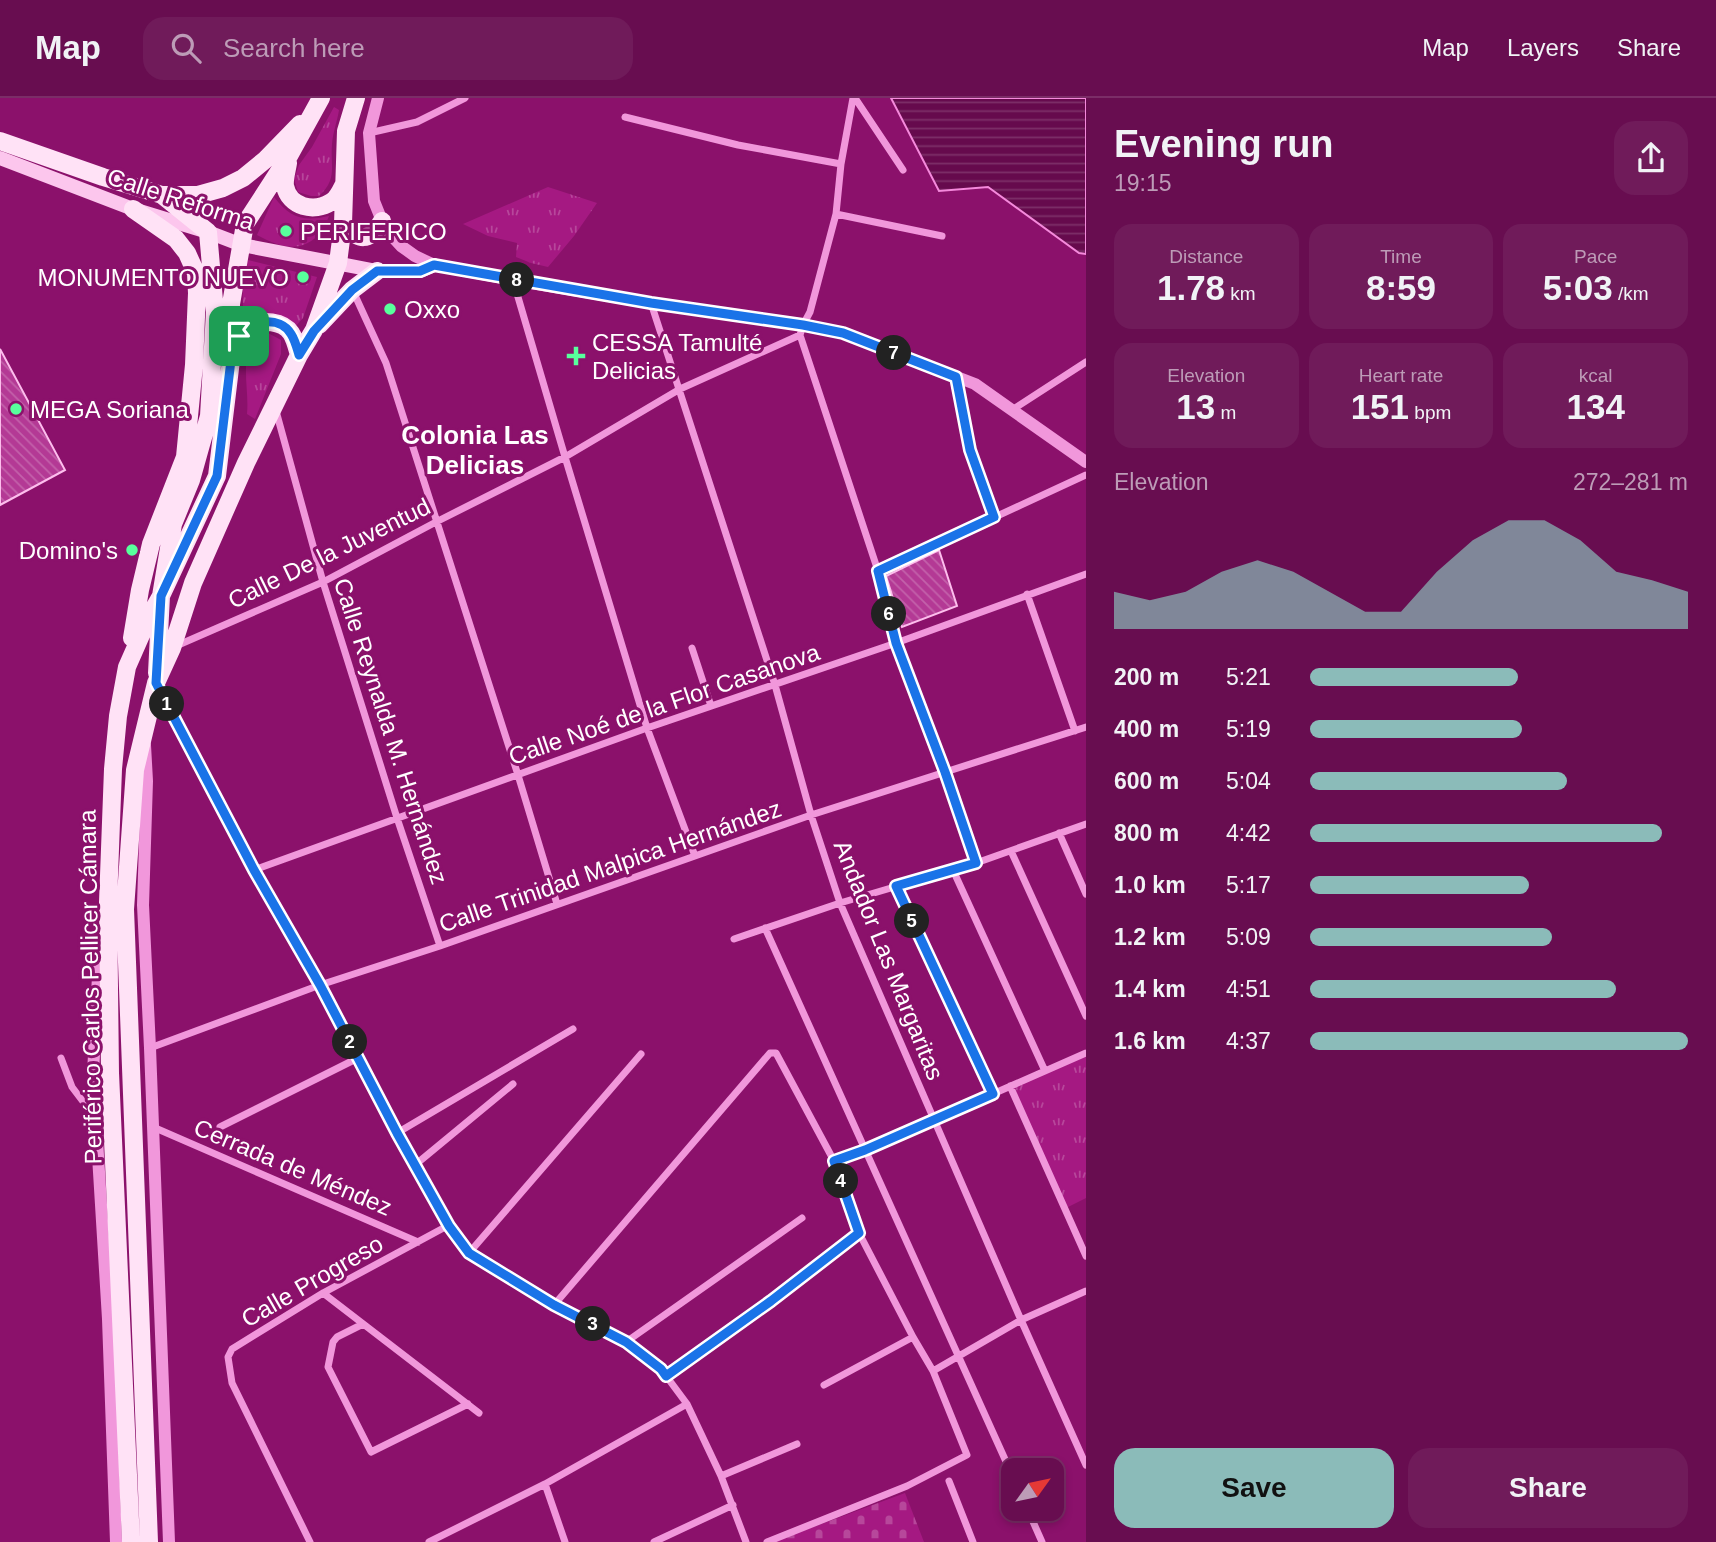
<!DOCTYPE html>
<meta charset="utf-8">
<style>
body{margin:0;font-family:Helvetica,sans-serif;background:#701b5a;color:#f1f3f6;height:100vh;display:flex;flex-direction:column;font-size:26px;white-space:nowrap}
*{box-sizing:border-box;margin:0}
p{font-size:23px;color:#bd9cb7}
.icon{flex:none;width:38px;height:38px;fill:none;stroke:currentColor;stroke-width:2;stroke-linecap:round;stroke-linejoin:round}
.map{position:relative;flex:1;overflow:hidden}
.sheet{display:flex;flex-direction:column;background:#680d50;width:630px}
.sheet>*{flex:none}
.needle{width:46px;rotate:57deg}
.tools{position:absolute;left:1001px;top:1360px;display:grid;gap:14px}
.tools a{display:grid;place-items:center;width:63px;height:63px;border-radius:14px;background:#680d50;box-shadow:0 4px 10px #0003,0 0 0 2px #7b2d67;font-size:35px}
.pin{position:absolute;display:grid;place-items:center;width:60px;height:60px;color:#fff;margin:-30px;border-radius:14px;box-shadow:0 4px 10px #0006}
.km{position:absolute;width:35px;height:35px;margin:-18px;border-radius:50%;background:#222;color:#fff;font-size:19px;line-height:35px;text-align:center}
.round{display:grid;place-items:center;flex:none;width:74px;height:74px;border-radius:21px;background:#701b5a}
.summary{display:flex;align-items:center;justify-content:space-between;height:119px;padding:0 28px}
h1{font-size:38px;font-weight:700;line-height:52px}
.stats{display:grid;grid-template-columns:repeat(3,1fr);gap:10px;height:119px;padding:7px 28px}
.stats div{display:grid;align-content:center;border-radius:18px;background:#701b5a;text-align:center}
.stats b{font-size:35px;font-weight:700}
.stats small{font-size:19px;font-weight:400}
.stats p{font-size:19px}
.chart{height:196px;padding:14px 28px}
.chart p{display:flex;justify-content:space-between}
.chart svg{width:100%;height:126px;margin-top:7px;fill:#8bbbb9;opacity:.7}
.primary-button{display:flex;gap:14px;margin-top:auto;padding:14px 28px}
.primary-button a{flex:1;height:80px;border-radius:21px;background:#8bbbb9;color:#111;font-size:28px;font-weight:700;line-height:80px;text-align:center}
.primary-button a+a{background:#701b5a;color:#f1f3f6}
ul{padding:0 28px;list-style:none;font-size:23px}
li{display:grid;grid-template-columns:112px 84px 1fr;align-items:center;height:52px}
li i{height:18px;border-radius:9px;background:#8bbbb9}
header{display:flex;align-items:center;gap:42px;box-sizing:border-box;height:98px;padding:0 35px;background:#680d50;border-bottom:2px solid #7b2d67}
header strong{font-size:33px}
nav{display:flex;gap:38px;margin-inline-start:auto;font-size:24px}
.search{width:490px;height:63px;background:#701b5a;display:flex;align-items:center;gap:18px;box-sizing:border-box;padding:0 24px;border-radius:21px;color:#bd9cb7;font-size:26px}
main{display:flex;flex:1;min-height:0}
.map>svg:first-child{display:block}
.grass{fill:url(#grass-tufts)}
.cemetery{fill:url(#cemetery-stones)}
.water{fill:url(#water-rules);stroke:#f589dc;stroke-width:2}
.building{fill:url(#building-back-hatch);stroke:#fdbeed;stroke-width:2}
.lines{fill:none;stroke-linecap:round;stroke-linejoin:round}
.minor{stroke:#f197db;stroke-width:7}
.tertiary{stroke:#f197db;stroke-width:12}
.secondary{stroke:#fcc6ed;stroke-width:14}
.primary{stroke:#ffe2f6;stroke-width:18}
.route-casing{stroke:#fff;stroke-width:14}
.route{stroke:#1a73e8;stroke-width:9}
.poi-dot{fill:#58ff9c;stroke:#8b116b;stroke-width:2.5}
.labels{text-anchor:middle;dominant-baseline:central;stroke-width:6;stroke-linejoin:round;paint-order:stroke}
.street-label{font-size:24px;fill:#fff;stroke:#8b116b}
.poi-label{font-size:24px;fill:#fff;stroke:#8b116b;text-anchor:start}
.neighbourhood-label{font-size:26px;font-weight:bold;fill:#fff;stroke:#8b116b}
</style>
<header>
<strong>Map</strong>
<div class="search"><svg class="icon" aria-label="search" viewBox="0 0 24 24"><circle cx="10" cy="10" r="6"/><path d="M15 15l6 6"/></svg>Search here</div>
<nav><a>Map</a><a>Layers</a><a>Share</a></nav>
</header>
<main>
<div class="map">
<svg width="1086" height="1444" viewBox="0 0 1086 1444">
<defs>
<pattern id="grass-tufts" width="24" height="20" patternUnits="userSpaceOnUse" patternTransform="scale(1.75)"><rect width="24" height="20" fill="#a51982"/><path d="M3 7l-1-3M5 7V3M7 7l1-3M15 17l-1-3M17 17v-4M19 17l1-3" fill="none" stroke="#b7479b"/></pattern>
<pattern id="cemetery-stones" width="16" height="16" patternUnits="userSpaceOnUse" patternTransform="scale(1.75)"><rect width="16" height="16" fill="#a51982"/><path d="M2 7V4a2 2 0 0 1 4 0v3zM10 15v-3a2 2 0 0 1 4 0v3z" fill="#b7479b"/></pattern>
<pattern id="water-rules" width="6" height="5" patternUnits="userSpaceOnUse" patternTransform="scale(1.75)"><rect width="6" height="5" fill="#660a4d"/><path d="M0 2.5h6" fill="none" stroke="#7d2f68"/></pattern>
<pattern id="building-back-hatch" width="6" height="6" patternUnits="userSpaceOnUse" patternTransform="scale(1.75)"><rect width="6" height="6" fill="#b43995"/><path d="M-1 5l2 2M0 0l6 6M5-1l2 2" fill="none" stroke="#c361aa"/></pattern>
</defs>
<rect width="100%" height="100%" fill="#8b116b"/>
<path class="grass" d="M334 9 339 12C337 24 333 34 332 46 330 68 338 81 319 98H311L298 94 294 81 299 67 312 49Z
M548 89 597 105 574 138 548 169 531 165 516 159 517 145 488 138 463 126Z
M274 99C290 120 303 124 329 118 327 123 324 130 321 134 302 157 279 149 257 137Z
M248 162 317 179 303 220 294 230 244 223C242 207 242 177 248 162Z
M268 235 281 242V256L255 321 247 316C249 296 243 274 248 254 249 249 252 243 254 238Z
M1086 955V1100L1066 1110 1010 988Z"/>
<path class="cemetery" d="M905 1395 924 1444H773Z"/>
<path class="water" d="M891 0H1086V156L1079 155 988 89 939 93Z"/>
<path class="building" d="M0 251 65 372 0 407Z
M939 452 957 508 902 529 886 478Z"/>
<g class="lines">
<path class="minor" d="M853 0 841 66 836 116 810 214 803 227 800 237 878 473 896 545 945 674 976 765
M855 0 903 72
M625 19 738 47 841 66
M369 35 417 24 465 0
M836 116 942 138
M513 182 565 359 647 630 695 758
M353 193 386 265 518 677 557 806
M651 205 775 587 811 717 840 805 1021 1222 1086 1367
M956 279 970 352 994 419
M1012 312 1086 264
M276 313 323 484 397 720 440 848
M878 473 1086 377
M1027 496 1075 633
M176 548 323 484 436 424 565 359 680 291 800 237
M692 550 711 608
M159 590 254 772 320 887 397 1035 449 1127 469 1155 554 1207 626 1244 661 1271 687 1306 721 1378 746 1444
M1059 735 1086 796
M1011 753 1086 918
M254 772 647 630 896 545 1086 476
M953 772 1045 973
M896 788 993 996
M765 830 1013 1379
M734 841 840 805 976 765 1086 726
M150 950 320 887 440 848 811 717 1086 629
M61 960 72 989 97 1022 113 1021
M1010 988 1086 1158
M153 1029 418 1144
M220 1029 358 960
M397 1035 573 931
M834 1063 865 1052 1086 955
M415 1067 513 986
M469 1155 641 956
M323 1195 479 1315
M554 1207 770 955H776L834 1063 859 1135 913 1239 933 1273 967 1357 907 1388 767 1444
M363 1226 337 1239 333 1244 328 1269 371 1354 468 1306
M626 1244 802 1120
M933 1273 1021 1222 1086 1193
M666 1278 771 1203 859 1135
M824 1287 913 1239
M721 1378 797 1346
M949 1383 973 1444
M545 1386 565 1444
M1027 1410 1042 1444
M310 1444 232 1285 228 1259 232 1251 323 1195 449 1127
M429 1444 545 1386 687 1306
M654 1444 733 1407"/>
<path class="tertiary" d="M378 0 369 35 374 103 382 123 390 136 401 148 415 158 434 167 513 182 651 205 803 227 843 235 975 286 1086 364
M145 647 147 683 143 807 150 950 169 1444
M105 842 99 858 93 976 108 1221 116 1444"/>
<path class="secondary" d="M0 60 133 111 208 134 242 147 377 173H420L434 167"/>
<path class="primary" d="M0 43 103 79 162 97H198L223 90 243 80 265 62 300 26
M288 65C287 72 284 81 285 88 289 109 314 115 331 104 337 101 341 92 344 86
M343 126C359 143 369 145 382 123
M319 227 352 192 377 173
M233 251C237 243 241 233 249 228 262 221 283 223 291 235 295 241 297 250 299 257
M132 540 140 492 151 446 185 359 194 267 197 195 196 175 187 155 176 141 133 111
M157 575 161 498 173 426 191 382 209 318 215 214 208 134 162 97
M131 1444 110 975 108 804 113 671 118 618 127 569 149 519 161 498 217 378 232 254 231 206 245 126 289 58 321 0
M149 1444 125 811 135 672 156 585 172 550 193 485 246 365 299 257 314 232 338 165 343 126 346 33 356 0"/>
</g>
<g class="lines">
<defs>
<path id="route" d="M434 167 651 205 803 227 843 235 956 279 970 352 994 419 878 473 896 545 945 674 976 765 896 788 993 996 865 1052 834 1063 859 1135 771 1203 666 1278 661 1271 626 1244 554 1207 469 1155 449 1128 397 1035 320 887 254 772 156 585 161 498 217 378 232 254C234 249 236 243 239 239 249 222 280 217 291 236 295 242 297 250 299 257L314 233 352 192 377 173H420Z"/>
</defs>
<use href="#route" class="route-casing"/>
<use href="#route" class="route"/>
</g>
<g class="poi-dot">
<circle cx="286" cy="133" r="7"/>
<circle cx="303" cy="179" r="7"/>
<circle cx="390" cy="211" r="7"/>
<path d="M572.5 247.5h7v7h7v7h-7v7h-7v-7h-7v-7h7z"/>
<circle cx="16" cy="311" r="7"/>
<circle cx="132" cy="452" r="7"/>
</g>
<g class="labels">
<g class="street-label">
<text transform="translate(181 101) rotate(18)">Calle Reforma</text>
<text transform="translate(329 455) rotate(-26)">Calle De la Juventud</text>
<text transform="translate(664 606) rotate(-19)">Calle Noé de la Flor Casanova</text>
<text transform="translate(391 633) rotate(72)">Calle Reynalda M. Hernández</text>
<text transform="translate(610 768) rotate(-19)">Calle Trinidad Malpica Hernández</text>
<text transform="translate(889 862) rotate(68)">Andador Las Margaritas</text>
<text transform="translate(90 889) rotate(-91)">Periférico Carlos Pellicer Cámara</text>
<text transform="translate(293 1069) rotate(23)">Cerrada de Méndez</text>
<text transform="translate(312 1183) rotate(-30)">Calle Progreso</text>
</g>
<g class="poi-label">
<text x="300" y="133">PERIFERICO</text>
<text x="289" y="179" text-anchor="end">MONUMENTO NUEVO</text>
<text x="404" y="211">Oxxo</text>
<text x="592" y="244">CESSA Tamulté<tspan x="592" dy="28">Delicias</tspan></text>
<text x="30" y="311">MEGA Soriana</text>
<text x="118" y="452" text-anchor="end">Domino's</text>
</g>
<g class="neighbourhood-label">
<text x="475" y="337">Colonia Las<tspan x="475" dy="30">Delicias</tspan></text>
</g>
</g>
</svg>
<div class="tools">
<a><svg class="needle" viewBox="-14 -14 28 28"><path d="M0-13l5 13h-10z" fill="#e53935"/><path d="M0 13l5-13h-10z" fill="#bd9cb7"/></svg></a>
</div>
<div class="pin" style="left:239px;top:238px;background:#1e9e55"><svg class="icon" aria-label="arrive" viewBox="0 0 24 24"><path d="M6 21V4h12l-3 4 3 4H6"/></svg></div>
<b class="km" style="left:167px;top:606px">1</b>
<b class="km" style="left:350px;top:944px">2</b>
<b class="km" style="left:593px;top:1226px">3</b>
<b class="km" style="left:841px;top:1083px">4</b>
<b class="km" style="left:912px;top:823px">5</b>
<b class="km" style="left:889px;top:516px">6</b>
<b class="km" style="left:894px;top:255px">7</b>
<b class="km" style="left:517px;top:182px">8</b>
</div>
<section class="sheet">
<div class="summary"><div><h1>Evening run</h1><p>19:15</p></div><a class="round"><svg class="icon" aria-label="share" viewBox="0 0 24 24"><path d="M12 15V3M7 8l5-5 5 5M5 13v7h14v-7"/></svg></a></div>
<div class="stats">
<div><p>Distance</p><b>1.78<small> km</small></b></div>
<div><p>Time</p><b>8:59</b></div>
<div><p>Pace</p><b>5:03<small> /km</small></b></div>
</div>
<div class="stats">
<div><p>Elevation</p><b>13<small> m</small></b></div>
<div><p>Heart rate</p><b>151<small> bpm</small></b></div>
<div><p>kcal</p><b>134</b></div>
</div>
<div class="chart"><p><span>Elevation</span>272–281 m</p>
<svg viewBox="0 0 160 44" preserveAspectRatio="none"><path d="M0 44V31L10 34L20 31L30 24L40 20L50 24L60 31L70 38L80 38L90 24L100 13L110 6L120 6L130 13L140 24L150 27L160 31V44z"/></svg>
</div>
<ul>
<li><b>200 m</b>5:21<i style="width:55%"></i></li>
<li><b>400 m</b>5:19<i style="width:56%"></i></li>
<li><b>600 m</b>5:04<i style="width:68%"></i></li>
<li><b>800 m</b>4:42<i style="width:93%"></i></li>
<li><b>1.0 km</b>5:17<i style="width:58%"></i></li>
<li><b>1.2 km</b>5:09<i style="width:64%"></i></li>
<li><b>1.4 km</b>4:51<i style="width:81%"></i></li>
<li><b>1.6 km</b>4:37<i style="width:100%"></i></li>
</ul>
<div class="primary-button"><a>Save</a><a>Share</a></div>
</section>
</main>
